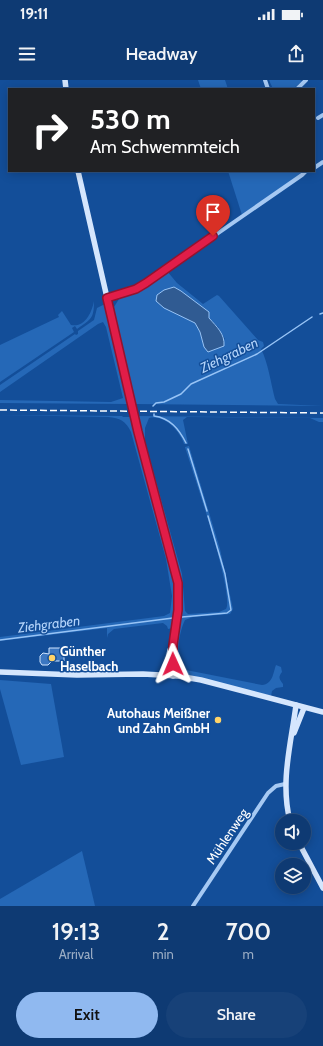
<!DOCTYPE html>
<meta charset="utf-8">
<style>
:root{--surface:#0e3a73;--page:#174178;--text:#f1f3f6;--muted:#9badc4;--line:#2e5485;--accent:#90b9f0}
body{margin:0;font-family:Cabin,sans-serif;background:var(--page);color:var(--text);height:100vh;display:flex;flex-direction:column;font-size:15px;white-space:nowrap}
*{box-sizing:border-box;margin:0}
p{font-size:13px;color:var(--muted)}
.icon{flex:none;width:22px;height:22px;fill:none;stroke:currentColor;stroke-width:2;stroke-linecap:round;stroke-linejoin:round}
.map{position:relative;height:826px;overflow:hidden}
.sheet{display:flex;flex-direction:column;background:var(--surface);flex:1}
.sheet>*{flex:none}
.top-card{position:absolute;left:8px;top:8px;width:307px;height:84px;border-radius:0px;box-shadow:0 2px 10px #0003,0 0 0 1px var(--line);background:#202124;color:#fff;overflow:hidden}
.tools{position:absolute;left:275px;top:734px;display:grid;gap:8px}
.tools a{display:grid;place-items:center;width:36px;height:36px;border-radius:50%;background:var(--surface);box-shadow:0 2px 10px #0003,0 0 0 1px var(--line);font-size:20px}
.pin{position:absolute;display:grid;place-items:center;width:34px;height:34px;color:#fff;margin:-41px -17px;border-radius:50% 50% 50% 0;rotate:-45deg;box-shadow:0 0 4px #0007}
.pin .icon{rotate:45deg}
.me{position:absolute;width:44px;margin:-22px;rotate:359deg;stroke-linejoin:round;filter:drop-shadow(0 0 3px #0008)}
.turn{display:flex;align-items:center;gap:14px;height:84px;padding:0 16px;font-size:18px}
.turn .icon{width:52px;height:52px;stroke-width:2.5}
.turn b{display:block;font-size:28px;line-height:34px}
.eta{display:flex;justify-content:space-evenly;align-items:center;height:68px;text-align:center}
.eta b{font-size:24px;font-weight:600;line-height:28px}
.button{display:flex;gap:8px;margin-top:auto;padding:8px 16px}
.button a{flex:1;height:46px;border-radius:24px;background:var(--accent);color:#111;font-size:16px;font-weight:600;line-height:46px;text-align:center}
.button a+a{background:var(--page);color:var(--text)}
.status{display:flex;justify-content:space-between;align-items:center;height:28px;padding:0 20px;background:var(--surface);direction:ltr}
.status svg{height:11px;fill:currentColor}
header{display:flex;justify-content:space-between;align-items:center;height:52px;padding:0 16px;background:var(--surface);font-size:18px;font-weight:600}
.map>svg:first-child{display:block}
.green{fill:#2568b7;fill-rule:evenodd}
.water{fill:#305b92;stroke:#98c4f6}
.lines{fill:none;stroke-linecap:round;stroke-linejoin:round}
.stream{stroke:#98c4f6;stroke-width:1.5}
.building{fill:#3c77c1;stroke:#cee3fd}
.street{stroke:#a6c9f3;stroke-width:4}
.secondary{stroke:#d5e6fd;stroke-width:5.5}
.rail{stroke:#fff;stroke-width:1.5;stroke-dasharray:7 3;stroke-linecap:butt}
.route-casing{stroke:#92132f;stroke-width:10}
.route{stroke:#e11d48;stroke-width:7}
.poi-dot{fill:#ffd368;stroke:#134e99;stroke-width:1.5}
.labels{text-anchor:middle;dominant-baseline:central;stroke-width:3;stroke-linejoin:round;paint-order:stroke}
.poi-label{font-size:13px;font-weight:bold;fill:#fff;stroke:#134e99;text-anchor:start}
.street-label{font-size:13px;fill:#fff;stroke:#134e99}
.water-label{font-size:14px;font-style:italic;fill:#b2d3fa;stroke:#134e99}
</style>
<div class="status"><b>19:11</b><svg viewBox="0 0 49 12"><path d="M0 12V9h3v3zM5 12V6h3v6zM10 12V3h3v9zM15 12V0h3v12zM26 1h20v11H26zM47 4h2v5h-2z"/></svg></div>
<header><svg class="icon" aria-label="menu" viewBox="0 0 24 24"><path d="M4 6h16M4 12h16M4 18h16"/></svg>Headway<svg class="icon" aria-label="share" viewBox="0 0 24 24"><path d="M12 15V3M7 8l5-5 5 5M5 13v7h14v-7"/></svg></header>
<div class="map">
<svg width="323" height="826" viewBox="0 0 323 826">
<rect width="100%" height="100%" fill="#134e99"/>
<!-- green -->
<g class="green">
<polygon points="198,0 225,0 228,9 201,9"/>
<polygon points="269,0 300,0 302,1 293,9 273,9"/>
<polygon points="228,91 300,91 301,94 242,135"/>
<path d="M167 191 177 203 203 224 217 215 219 216 258 260 263 262 264 266 261 269C268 282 271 304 275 319L278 324 323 326 134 324 118 253 114 227 119 219 148 205ZM209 238 218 247 225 259 204 267 200 252 195 243Z"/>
<path d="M94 221C94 239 91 239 77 249L75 246 72 248 74 252 0 302V265L59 237 58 235 62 231 71 245C85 248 92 232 94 221Z"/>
<polygon points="105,224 129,324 0,323 0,320 111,322 123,318 106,247 103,242 98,244 0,312 0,305 75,254 76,255 78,254 78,251 94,240 97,228"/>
<path d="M0 335 122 336 123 337H132L176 507V526L172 548 168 549 167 546 163 543 114 549 108 554 107 558V548L0 561V557L164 536 170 533 172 516 166 479 131 352C126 341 120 338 108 337Z"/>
<path d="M137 336 323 338V342H319L310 338 187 337 183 340 188 364H184C179 350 165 335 149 338L145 348V362L182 494 185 531 188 534 219 532 226 529C235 514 192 390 185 367L189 366 220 469 233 529 230 534 193 537 185 540C179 552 173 583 186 590L262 605C273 604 273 593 276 585L281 587 282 592C278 597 279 599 283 604V607L276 608 272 611 271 616 184 594 178 590 175 580 180 534 179 498Z"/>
<polygon points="0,600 51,604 64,677 21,685 0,609"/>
<polygon points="82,771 95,826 0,826 0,819"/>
</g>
<!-- water -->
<path class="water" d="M174 207 181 211 209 232V238C217 247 225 254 224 266L208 272 204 267 200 252 195 243 164 228 156 221 157 215 164 210Z"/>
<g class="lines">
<!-- stream -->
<g class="stream">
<polyline points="320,234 323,233"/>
<polyline points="153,326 156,323 164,322 181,314 191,304 257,274 312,237"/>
<path d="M154 334V336C170 338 179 349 186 363"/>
<polyline points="188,369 207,431"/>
<polyline points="182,537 227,533 231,530 225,494 208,436"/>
<polyline points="0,560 173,538"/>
</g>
</g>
<!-- building -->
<polygon class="building" points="49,568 64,568 64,581 52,581 48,585 42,585 40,582 40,576 43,573 49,574"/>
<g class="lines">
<!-- street -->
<g class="street">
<polyline points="265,0 268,9"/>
<polyline points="297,9 306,0"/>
<polyline points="318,38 323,35"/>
<polyline points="314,88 323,82"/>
<polyline points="107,219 136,209 146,203 302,95 306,91"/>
<polyline points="193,826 268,713 276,706 285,704"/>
</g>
<!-- secondary -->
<g class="secondary">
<polyline points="65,0 66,9"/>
<polyline points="78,91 138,353 175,491 179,512 179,530 173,565 173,596"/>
<polyline points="0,592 77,595 143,594 178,596 201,600 323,632"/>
<polyline points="165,595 170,570 173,565"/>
<polyline points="294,653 304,628"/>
<path d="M290 741C280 702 291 664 296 625"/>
<polyline points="299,763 323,808"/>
</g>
<!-- rail -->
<polyline class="rail" points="0,330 323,333"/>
</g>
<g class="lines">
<defs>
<polyline id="route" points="173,584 173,565 178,530 178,503 138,352 107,218 136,209 146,203 213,156"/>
</defs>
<!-- route casing -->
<use href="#route" class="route-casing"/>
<!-- route -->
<use href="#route" class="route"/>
</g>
<!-- markers -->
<g class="poi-dot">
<circle cx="52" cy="578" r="4"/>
<circle cx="218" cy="640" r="4"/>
</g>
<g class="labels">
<!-- poi labels -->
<g class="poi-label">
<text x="60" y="571">Günther<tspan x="60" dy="15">Haselbach</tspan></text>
<text x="210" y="633" text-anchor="end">Autohaus Meißner<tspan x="210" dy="15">und Zahn GmbH</tspan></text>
</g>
<!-- street labels -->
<g class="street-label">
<text transform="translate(227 756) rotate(-56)">Mühlenweg</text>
</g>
<!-- water labels -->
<g class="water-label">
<text transform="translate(229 275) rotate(-26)">Ziehgraben</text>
<text transform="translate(49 544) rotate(-7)">Ziehgraben</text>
</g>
</g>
</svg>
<div class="tools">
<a><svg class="icon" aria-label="sound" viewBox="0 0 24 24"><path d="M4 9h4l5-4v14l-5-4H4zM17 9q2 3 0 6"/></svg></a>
<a><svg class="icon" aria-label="layers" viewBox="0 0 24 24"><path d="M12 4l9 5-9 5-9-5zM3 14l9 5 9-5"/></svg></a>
</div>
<div class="pin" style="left:213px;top:156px;background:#d93025"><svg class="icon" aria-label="arrive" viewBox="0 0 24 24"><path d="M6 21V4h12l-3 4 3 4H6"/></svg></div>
<svg class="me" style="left:173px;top:584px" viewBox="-20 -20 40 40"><path d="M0-17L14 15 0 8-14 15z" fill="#e11d48" stroke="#fff" stroke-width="4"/></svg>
<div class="top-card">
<div class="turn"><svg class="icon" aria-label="right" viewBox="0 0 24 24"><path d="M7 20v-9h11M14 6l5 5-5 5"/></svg><div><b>530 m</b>Am Schwemmteich</div></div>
</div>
</div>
<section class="sheet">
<div class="eta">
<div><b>19:13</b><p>Arrival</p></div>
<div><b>2</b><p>min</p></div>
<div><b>700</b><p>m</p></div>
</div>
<div class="button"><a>Exit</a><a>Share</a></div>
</section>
